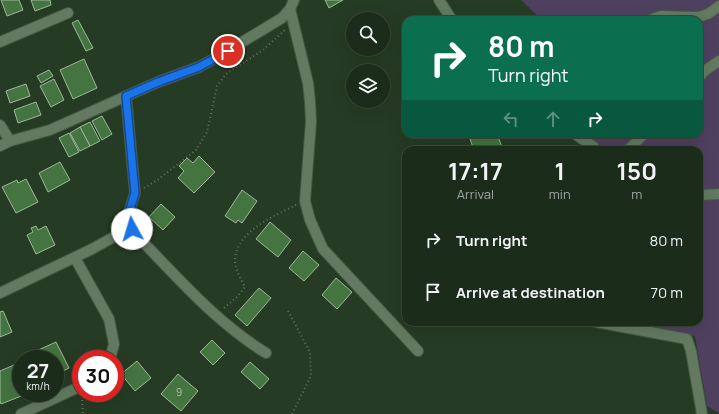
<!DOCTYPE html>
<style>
:root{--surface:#1c2c1b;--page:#293828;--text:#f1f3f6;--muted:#a0a7a3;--line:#3a483a}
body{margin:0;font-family:Manrope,sans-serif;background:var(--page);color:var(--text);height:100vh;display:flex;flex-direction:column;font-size:15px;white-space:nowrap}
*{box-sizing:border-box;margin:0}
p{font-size:13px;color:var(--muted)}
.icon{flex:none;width:22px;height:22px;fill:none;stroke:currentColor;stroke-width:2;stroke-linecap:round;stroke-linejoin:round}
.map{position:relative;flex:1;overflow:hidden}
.details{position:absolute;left:402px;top:146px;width:301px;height:180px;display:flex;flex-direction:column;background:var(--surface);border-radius:12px;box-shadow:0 4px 16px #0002,0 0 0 1px var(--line)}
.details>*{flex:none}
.hud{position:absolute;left:402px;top:16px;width:301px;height:122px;border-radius:12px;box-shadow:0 4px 16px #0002,0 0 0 1px var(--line);background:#0b6e4f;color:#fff;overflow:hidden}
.buttons{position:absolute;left:346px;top:12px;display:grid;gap:8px}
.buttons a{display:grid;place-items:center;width:44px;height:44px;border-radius:50%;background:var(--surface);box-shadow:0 4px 16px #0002,0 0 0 1px var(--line);font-size:20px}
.speed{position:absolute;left:12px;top:350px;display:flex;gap:8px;font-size:20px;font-weight:700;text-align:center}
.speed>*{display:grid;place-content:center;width:52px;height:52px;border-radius:50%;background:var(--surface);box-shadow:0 4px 16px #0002,0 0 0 1px var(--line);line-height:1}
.speed small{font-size:10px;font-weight:400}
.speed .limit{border:6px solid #d22;background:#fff;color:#111}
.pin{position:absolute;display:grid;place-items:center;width:34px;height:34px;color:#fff;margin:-17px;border:2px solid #fff;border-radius:50%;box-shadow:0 1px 4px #0007}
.me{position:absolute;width:44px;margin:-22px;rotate:354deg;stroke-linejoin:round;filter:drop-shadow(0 0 3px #0008)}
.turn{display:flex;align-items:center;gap:14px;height:84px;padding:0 20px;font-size:18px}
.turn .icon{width:52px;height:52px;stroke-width:2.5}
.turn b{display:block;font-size:28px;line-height:34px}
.lanes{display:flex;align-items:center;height:38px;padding:0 20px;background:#0003;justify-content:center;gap:20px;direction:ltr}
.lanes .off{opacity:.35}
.eta{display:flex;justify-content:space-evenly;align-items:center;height:68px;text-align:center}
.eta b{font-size:24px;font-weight:700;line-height:28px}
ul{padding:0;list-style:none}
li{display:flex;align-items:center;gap:12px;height:52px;padding:0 20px}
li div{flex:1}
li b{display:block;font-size:15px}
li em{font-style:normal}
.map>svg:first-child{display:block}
.green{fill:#504060}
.building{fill:#447440;stroke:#9fb89c}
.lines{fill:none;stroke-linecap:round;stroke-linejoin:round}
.minor-casing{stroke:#465845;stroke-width:12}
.path{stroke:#637561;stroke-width:2;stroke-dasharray:1 3;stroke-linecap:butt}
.minor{stroke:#637a61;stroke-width:10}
.route-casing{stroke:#114b97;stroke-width:10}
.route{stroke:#1a73e8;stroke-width:7}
.labels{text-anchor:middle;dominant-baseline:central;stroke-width:4;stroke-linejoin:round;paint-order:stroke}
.number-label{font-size:10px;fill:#b2c7b0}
</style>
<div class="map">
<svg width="719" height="414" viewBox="0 0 719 414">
<rect width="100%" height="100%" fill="#263b24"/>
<!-- green -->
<polygon class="green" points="521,0 719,0 719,413 707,406 695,336 618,322 699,322 699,150 580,150 580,134 699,134 699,20 542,20"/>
<!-- building -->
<g class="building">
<polygon points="1,0 19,0 23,10 7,16"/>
<polygon points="31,0 50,0 51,5 35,11"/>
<polygon points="325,0 343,0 329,8"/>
<polygon points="78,20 93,48 86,51 72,23"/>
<polygon points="84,59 97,88 73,99 60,70"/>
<polygon points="49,70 53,76 41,83 37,76"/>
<polygon points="54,79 64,100 51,107 40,86"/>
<polygon points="26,84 30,96 10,103 6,91"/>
<polygon points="36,102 41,115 18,123 14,110"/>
<polygon points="102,116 112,134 102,140 92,121"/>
<polygon points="90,122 100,141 90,146 80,127"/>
<polygon points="80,127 90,146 80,151 70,133"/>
<polygon points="69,133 79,152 69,157 59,138"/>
<polygon points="482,134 497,134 502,147 495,150 474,150 470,139"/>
<polygon points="199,156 215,172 194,193 178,178 184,171 179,166 187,158 193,163"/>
<polygon points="60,162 70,180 48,192 39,173"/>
<polygon points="26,179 38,202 16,213 2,187 17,180 18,183"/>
<polygon points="242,190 257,201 242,223 238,220 236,223 225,216"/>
<polygon points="161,204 175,217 163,230 149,217"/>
<polygon points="270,222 291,240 278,257 256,239"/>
<polygon points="36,226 38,230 46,226 55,245 36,254 27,235 33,232 31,228"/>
<polygon points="303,251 319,265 304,281 289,268"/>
<polygon points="336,278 352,292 337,309 322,295"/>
<polygon points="259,288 271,298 247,326 235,315"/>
<polygon points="3,311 12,332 0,337 0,312"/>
<polygon points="212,340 225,353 213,365 200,352"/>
<polygon points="56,342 69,368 55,375 55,359 38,359 34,352"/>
<polygon points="137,361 151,378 135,391 121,374"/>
<polygon points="21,362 21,393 29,393 1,404 0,401 0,371"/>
<polygon points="250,362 269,379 260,389 241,372"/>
<polygon points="178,374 198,391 181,411 161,394"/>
</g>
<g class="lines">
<defs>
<g id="minor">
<polyline points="439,0 452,20"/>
<polyline points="290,9 308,83 310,101 311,122 305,201 310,220 323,249 418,351"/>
<polyline points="650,20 661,16 698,17 708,14 719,6"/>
<polyline points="0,42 68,13"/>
<polyline points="699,77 707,69 719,61"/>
<polyline points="126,96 135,193 128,216"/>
<polyline points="0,125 10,141"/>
<polyline points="575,134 594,147"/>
<polyline points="0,146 10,141 50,130 158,82 199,67 219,56 282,18 290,9 294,0"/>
<polyline points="628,150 644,134"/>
<polyline points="699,195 719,194"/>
<polyline points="75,258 109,319 114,344 110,359"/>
<path d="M0 293 92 249 119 234 128 216 132 229 140 239C179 279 217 323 266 353"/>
<polyline points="596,322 687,339 691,351 702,414"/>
<polyline points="21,414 81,386"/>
</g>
</defs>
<!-- minor casing -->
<use href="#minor" class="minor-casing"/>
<!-- path -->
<g class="path">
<polyline points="144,188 156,181 196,150 207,132 217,86 226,74 263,50 285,30"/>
<path d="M224 308 237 297 245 287C241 279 234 268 235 258 238 231 274 216 296 205"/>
<polyline points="288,311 310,352 311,376 292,414"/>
<polyline points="82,396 83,414"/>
</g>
<!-- minor -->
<use href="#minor" class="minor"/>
</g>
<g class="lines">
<defs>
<polyline id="route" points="132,229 128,216 135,193 126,96 158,82 199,67 228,51"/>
</defs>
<!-- route casing -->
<use href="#route" class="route-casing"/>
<!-- route -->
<use href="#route" class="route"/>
</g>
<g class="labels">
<!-- number labels -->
<g class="number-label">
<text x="179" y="392">9</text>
</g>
</g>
</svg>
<div class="buttons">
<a><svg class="icon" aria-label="search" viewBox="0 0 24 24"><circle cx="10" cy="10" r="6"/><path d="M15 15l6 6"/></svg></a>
<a><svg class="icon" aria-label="layers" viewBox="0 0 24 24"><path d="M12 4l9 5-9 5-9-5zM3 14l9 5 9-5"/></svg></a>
</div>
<div class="speed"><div>27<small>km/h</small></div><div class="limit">30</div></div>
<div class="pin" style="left:228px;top:51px;background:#d93025"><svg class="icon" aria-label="arrive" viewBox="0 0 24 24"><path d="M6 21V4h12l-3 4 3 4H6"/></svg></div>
<svg class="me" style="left:132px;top:229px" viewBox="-20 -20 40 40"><circle r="19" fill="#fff"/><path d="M0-13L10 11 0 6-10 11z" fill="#1a73e8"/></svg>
<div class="hud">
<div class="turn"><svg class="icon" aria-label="right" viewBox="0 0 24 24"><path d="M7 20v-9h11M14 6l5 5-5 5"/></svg><div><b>80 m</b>Turn right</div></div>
<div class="lanes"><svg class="icon off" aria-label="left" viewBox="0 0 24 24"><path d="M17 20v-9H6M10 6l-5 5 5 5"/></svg><svg class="icon off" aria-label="ahead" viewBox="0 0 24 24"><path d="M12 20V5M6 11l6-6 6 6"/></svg><svg class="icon" aria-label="right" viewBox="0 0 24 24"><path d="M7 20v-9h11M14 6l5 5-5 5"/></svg></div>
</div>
<section class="details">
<div class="eta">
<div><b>17:17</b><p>Arrival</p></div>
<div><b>1</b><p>min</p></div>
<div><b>150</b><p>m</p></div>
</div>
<ul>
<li><svg class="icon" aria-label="right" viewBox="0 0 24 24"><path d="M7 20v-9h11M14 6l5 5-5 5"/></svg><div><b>Turn right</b></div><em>80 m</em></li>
<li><svg class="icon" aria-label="arrive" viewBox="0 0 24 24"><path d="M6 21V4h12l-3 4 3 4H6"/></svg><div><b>Arrive at destination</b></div><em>70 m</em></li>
</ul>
</section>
</div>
